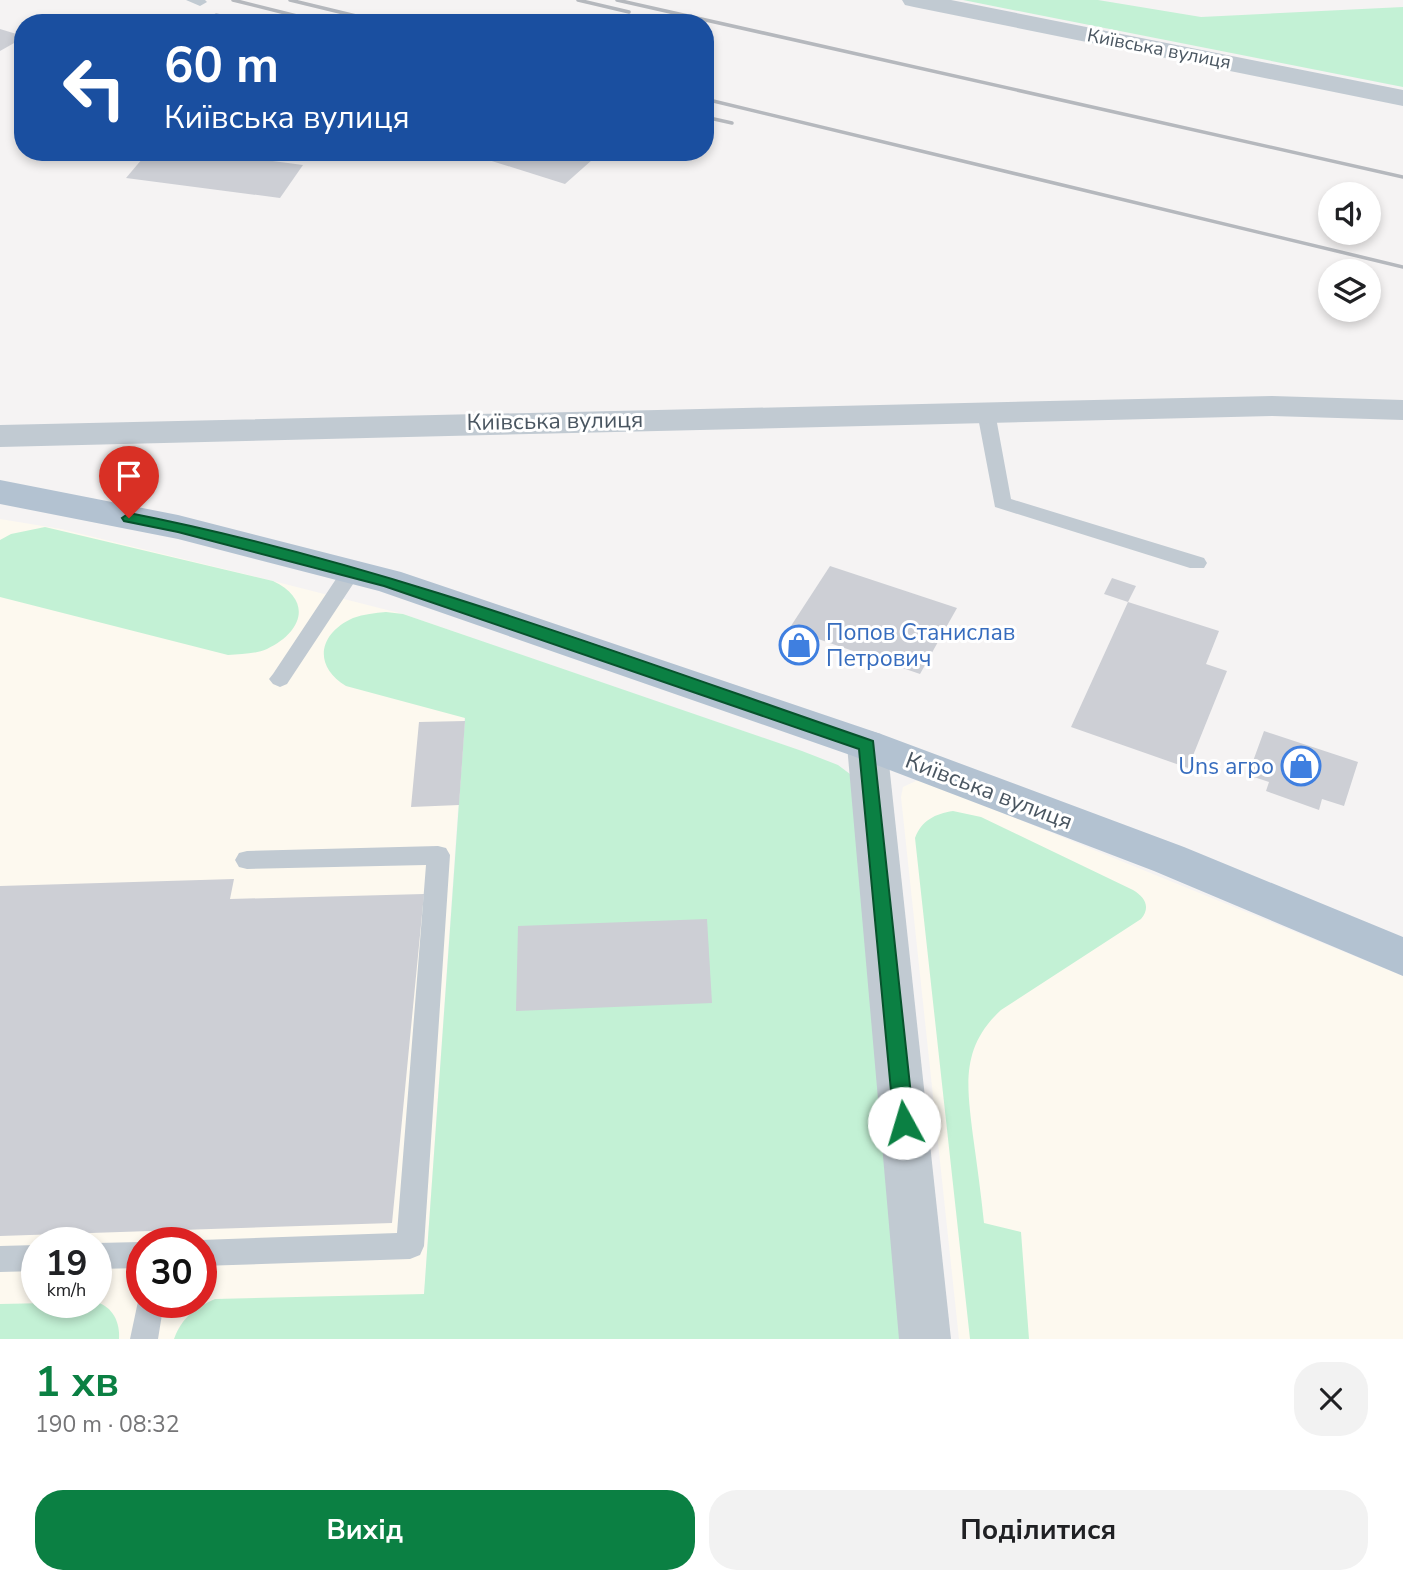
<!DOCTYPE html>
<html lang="uk">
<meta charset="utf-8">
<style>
:root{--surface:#fff;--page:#f2f2f2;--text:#202124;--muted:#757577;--accent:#0b8043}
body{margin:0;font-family:"Nunito Sans",sans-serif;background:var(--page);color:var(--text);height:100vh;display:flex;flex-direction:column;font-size:26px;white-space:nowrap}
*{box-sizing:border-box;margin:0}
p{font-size:23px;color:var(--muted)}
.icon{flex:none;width:38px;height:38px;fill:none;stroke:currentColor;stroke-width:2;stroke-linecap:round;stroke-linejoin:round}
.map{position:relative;height:1339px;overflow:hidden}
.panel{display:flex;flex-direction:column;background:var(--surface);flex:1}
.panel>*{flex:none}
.hud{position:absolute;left:14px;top:14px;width:700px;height:147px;border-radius:28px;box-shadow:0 4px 10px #0003;background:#1a4fa0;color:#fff;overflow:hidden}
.fabs{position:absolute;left:1318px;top:182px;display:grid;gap:14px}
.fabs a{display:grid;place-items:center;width:63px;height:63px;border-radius:50%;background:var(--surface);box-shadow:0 4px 10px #0003;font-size:35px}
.speed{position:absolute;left:21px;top:1227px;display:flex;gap:14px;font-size:35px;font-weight:700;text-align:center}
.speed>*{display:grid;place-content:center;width:91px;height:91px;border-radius:50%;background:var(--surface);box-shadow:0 4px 10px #0003;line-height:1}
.speed small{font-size:18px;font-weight:400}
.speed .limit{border:10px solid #d22;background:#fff;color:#111}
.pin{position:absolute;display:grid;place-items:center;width:60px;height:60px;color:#fff;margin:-72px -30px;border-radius:50% 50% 50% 0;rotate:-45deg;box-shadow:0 0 7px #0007}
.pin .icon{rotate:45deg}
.me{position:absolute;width:77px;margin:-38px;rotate:354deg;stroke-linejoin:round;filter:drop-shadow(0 0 5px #0008)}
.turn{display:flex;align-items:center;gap:24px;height:147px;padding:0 35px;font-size:32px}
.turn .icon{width:91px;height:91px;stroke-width:2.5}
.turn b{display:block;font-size:49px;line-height:60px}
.round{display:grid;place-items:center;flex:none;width:74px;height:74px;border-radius:28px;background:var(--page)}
.summary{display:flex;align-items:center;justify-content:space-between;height:119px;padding:0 35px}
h1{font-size:42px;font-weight:700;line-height:52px;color:var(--accent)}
.cta{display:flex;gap:14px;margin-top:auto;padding:14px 35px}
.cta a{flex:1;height:80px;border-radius:28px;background:var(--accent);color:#fff;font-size:28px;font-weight:700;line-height:80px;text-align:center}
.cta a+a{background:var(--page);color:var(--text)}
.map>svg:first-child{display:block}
.commercial{fill:#fdf9ef;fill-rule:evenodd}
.green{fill:#c3f1d5}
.building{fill:#cdcfd5}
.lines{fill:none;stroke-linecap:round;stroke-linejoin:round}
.lane{fill:#c1cad2;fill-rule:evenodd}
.street{fill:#c1cad2;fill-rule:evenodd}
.primary{fill:#b3c2d1;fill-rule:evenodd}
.rail{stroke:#b5b8bd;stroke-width:3.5}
.route{fill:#0b8043;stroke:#07532c;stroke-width:2}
.labels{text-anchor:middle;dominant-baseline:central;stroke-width:6;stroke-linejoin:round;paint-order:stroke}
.far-street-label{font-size:19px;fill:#4a5661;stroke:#fff}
.street-label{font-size:23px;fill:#4a5661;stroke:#fff}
.shop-label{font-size:23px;fill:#366cbe;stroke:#fff;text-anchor:start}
</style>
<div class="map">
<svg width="1403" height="1339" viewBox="0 0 1403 1339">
<rect width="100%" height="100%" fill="#f5f3f3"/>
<!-- commercial -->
<g class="commercial">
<path d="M0 519 61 529 273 581 403 614 470 637 421 1339H0ZM37 1242H96V1302H37ZM142 1242H201V1302H142Z"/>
<polygon points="918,780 932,784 1403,976 1403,1339 959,1339 901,797 903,787"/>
</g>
<!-- green -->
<g class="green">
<polygon points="963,0 1098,0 1201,17 1403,7 1403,87"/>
<path d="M45 527 273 581C313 600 303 632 267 649 255 654 241 654 228 655L0 597V540L11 534Z"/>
<path d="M386 612 403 614 802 751 838 765 850 774 912 1339H174C182 1318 194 1308 215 1299L424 1294 465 718 346 686C313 666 318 634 353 618 364 614 375 613 386 612Z"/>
<path d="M953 811 981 817 1133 890C1145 897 1151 907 1141 919L1001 1010C960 1048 967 1086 973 1136 977 1165 981 1194 984 1223L1021 1232 1029 1339H970L915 838C922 820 935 814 953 811Z"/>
<path d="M96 1302C113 1307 120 1322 119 1339H0V1304Z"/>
</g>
<!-- building -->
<g class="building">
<polygon points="216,13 249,22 249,23 202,23"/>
<polygon points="0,29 23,36 23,38 0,51"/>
<polygon points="148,152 204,152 303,165 280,198 126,178"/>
<polygon points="463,152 601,152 565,184"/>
<polygon points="830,566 957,608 920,674 789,629"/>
<polygon points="1112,578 1136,586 1128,602 1104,594"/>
<polygon points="1128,602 1219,631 1206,664 1227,671 1188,768 1071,727"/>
<polygon points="465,721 459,805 411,807 419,722"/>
<polygon points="1264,731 1358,762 1344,806 1322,799 1319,810 1266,791 1269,782 1248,775"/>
<polygon points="234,879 230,899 424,894 392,1223 0,1236 0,886"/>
<polygon points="707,919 712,1003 516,1011 518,926"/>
</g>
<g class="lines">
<!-- lane -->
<g class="lane">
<polygon points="186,0 205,0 207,2 200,6"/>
<polygon points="986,406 995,412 1011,499 1204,558 1207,563 1204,568 1190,568 995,507 977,412"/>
<polygon points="351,565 358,567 361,572 287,684 280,687 273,684 269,679 273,674 344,567"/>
<polygon points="438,846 446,848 450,855 424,1246 420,1255 410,1259 201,1266 201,1242 194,1242 201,1240 397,1233 426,865 247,869 239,867 235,860 239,853 247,851"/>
<polygon points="142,1242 142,1268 96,1269 96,1243"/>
<polygon points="37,1245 37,1271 0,1272 0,1246"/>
<polygon points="140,1292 142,1302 164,1302 158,1339 130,1339"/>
</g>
<!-- street -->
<g class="street">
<polygon points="902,0 951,0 1403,90 1403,106 914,7 905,5"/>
<polygon points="1272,396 1403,400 1403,420 1272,416 0,447 0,425"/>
<polygon points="867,730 881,734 887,745 951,1339 899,1339 847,745 853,734"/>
</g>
<!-- primary -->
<polygon class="primary" points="0,480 178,515 401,572 881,734 1184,847 1403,937 1403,976 1154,871 853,756 379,591 178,539 0,504"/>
<!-- rail -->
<g class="rail">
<polyline points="233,0 325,23"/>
<polyline points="290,0 385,23"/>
<polyline points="578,0 629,12"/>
<polyline points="617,0 1403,177"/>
<polyline points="705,99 1403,267"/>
<polyline points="705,117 732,123"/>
</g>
</g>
<!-- route -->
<path class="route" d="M129 513C384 563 628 657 873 741L914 1123 911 1130 904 1132 897 1130 894 1123 859 749 384 586 178 532 124 521 122 518Z"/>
<!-- icons -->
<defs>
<symbol id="shop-ring" viewBox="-11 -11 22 22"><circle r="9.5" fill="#fff" stroke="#3f7fe0" stroke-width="1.5"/><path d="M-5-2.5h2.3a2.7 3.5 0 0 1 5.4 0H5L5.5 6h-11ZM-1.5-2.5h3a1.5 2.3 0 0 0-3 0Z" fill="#3f7fe0"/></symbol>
</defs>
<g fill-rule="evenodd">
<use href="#shop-ring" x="777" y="623" width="44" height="44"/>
<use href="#shop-ring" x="1279" y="744" width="44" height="44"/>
</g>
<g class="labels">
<!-- far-street labels -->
<g class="far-street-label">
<text transform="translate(1159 49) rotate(11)">Київська вулиця</text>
</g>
<!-- street labels -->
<g class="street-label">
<text transform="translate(555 421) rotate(-1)">Київська вулиця</text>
<text transform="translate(989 791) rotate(21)">Київська вулиця</text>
</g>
<!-- shop labels -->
<g class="shop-label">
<text x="826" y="632">Попов Станислав<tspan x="826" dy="26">Петрович</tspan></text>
<text x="1274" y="766" text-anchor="end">Uns агро</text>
</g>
</g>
</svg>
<div class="fabs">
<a><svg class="icon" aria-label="sound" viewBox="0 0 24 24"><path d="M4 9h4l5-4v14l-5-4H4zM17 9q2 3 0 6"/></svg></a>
<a><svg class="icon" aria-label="layers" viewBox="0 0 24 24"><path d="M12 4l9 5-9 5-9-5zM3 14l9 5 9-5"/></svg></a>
</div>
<div class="speed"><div>19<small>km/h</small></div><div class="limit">30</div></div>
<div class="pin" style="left:129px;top:518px;background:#d93025"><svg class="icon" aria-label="arrive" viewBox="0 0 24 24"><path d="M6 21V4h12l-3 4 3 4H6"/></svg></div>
<svg class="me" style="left:904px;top:1123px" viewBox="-20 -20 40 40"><circle r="19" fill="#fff"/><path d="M0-13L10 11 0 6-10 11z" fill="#0b8043"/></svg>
<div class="hud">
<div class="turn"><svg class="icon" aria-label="left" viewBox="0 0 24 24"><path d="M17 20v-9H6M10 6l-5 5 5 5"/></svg><div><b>60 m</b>Київська вулиця</div></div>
</div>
</div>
<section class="panel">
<div class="summary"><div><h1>1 хв</h1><p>190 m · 08:32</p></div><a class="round"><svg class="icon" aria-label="close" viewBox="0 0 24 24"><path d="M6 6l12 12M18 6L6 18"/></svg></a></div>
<div class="cta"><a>Вихід</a><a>Поділитися</a></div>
</section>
